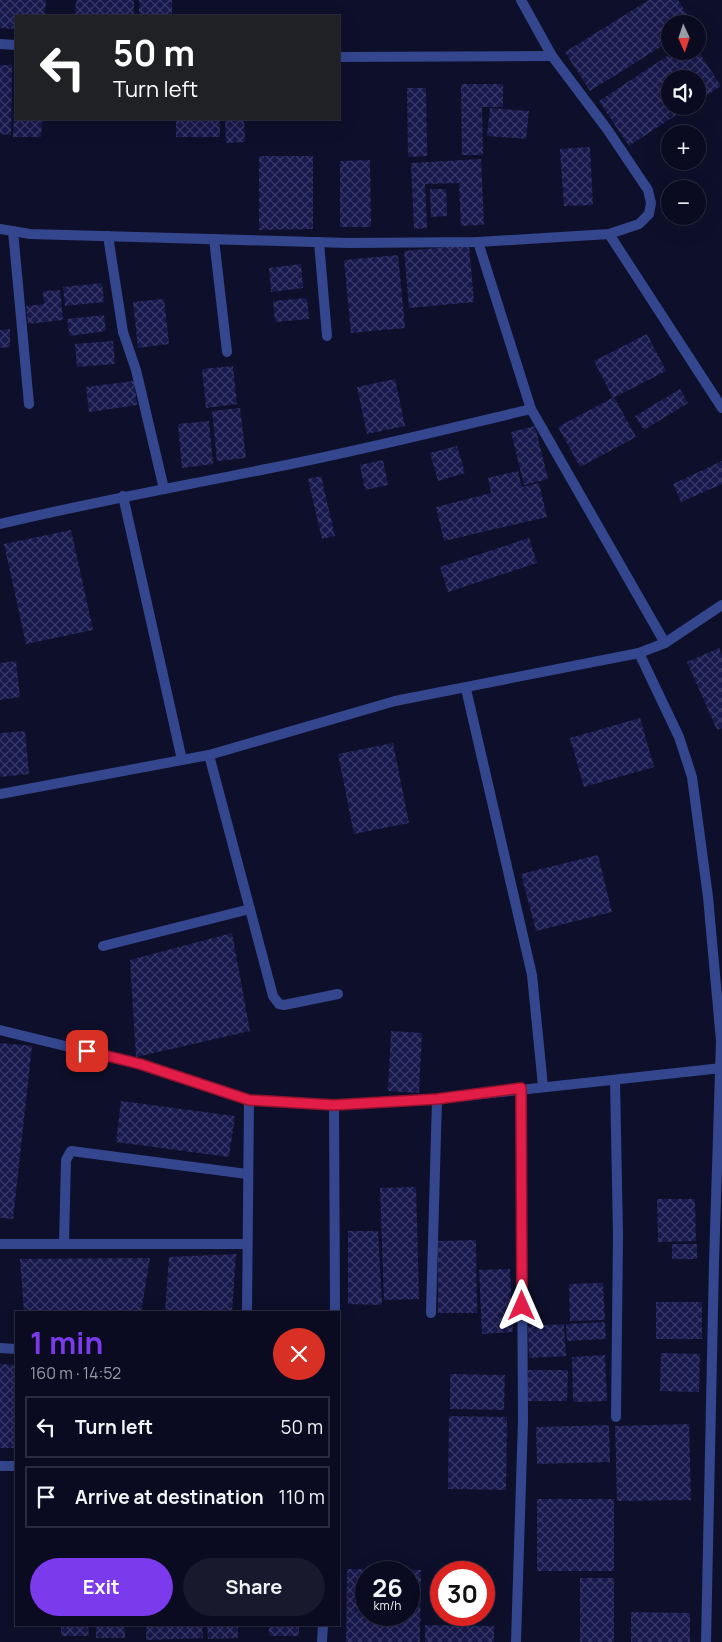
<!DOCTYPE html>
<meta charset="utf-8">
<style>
:root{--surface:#0a0b20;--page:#18192d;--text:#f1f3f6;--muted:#999ba5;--line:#2a2b3e;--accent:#7c3aed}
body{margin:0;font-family:Manrope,sans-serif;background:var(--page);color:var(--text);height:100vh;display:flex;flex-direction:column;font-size:19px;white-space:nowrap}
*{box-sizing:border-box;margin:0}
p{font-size:16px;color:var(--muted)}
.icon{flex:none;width:28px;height:28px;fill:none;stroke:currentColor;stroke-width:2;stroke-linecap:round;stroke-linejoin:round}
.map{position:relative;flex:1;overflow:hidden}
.drawer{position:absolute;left:15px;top:1311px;width:325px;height:315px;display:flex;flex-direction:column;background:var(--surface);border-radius:0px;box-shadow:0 5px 20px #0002,0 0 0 1px var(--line)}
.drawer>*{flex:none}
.hud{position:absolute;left:15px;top:15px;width:325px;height:105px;border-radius:0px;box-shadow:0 5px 20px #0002,0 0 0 1px var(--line);background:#202124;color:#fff;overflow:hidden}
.needle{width:32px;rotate:177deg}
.fabs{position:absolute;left:661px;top:15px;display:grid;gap:10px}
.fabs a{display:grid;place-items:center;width:45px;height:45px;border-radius:50%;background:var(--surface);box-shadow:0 5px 20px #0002,0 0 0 1px var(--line);font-size:25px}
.speed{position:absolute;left:355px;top:1561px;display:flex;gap:10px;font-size:25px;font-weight:700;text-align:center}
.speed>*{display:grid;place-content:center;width:65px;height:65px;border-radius:50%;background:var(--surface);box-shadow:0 5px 20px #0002,0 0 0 1px var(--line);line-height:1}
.speed small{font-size:12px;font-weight:400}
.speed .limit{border:8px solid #d22;background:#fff;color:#111}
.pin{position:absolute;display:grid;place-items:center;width:42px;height:42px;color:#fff;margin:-21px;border-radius:10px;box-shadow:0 2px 8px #0006}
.me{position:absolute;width:55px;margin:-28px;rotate:0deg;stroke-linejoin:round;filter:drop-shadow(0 0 4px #0008)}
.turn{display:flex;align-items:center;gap:18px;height:105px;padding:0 15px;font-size:22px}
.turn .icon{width:65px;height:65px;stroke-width:2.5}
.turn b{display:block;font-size:35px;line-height:42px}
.round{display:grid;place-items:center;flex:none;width:52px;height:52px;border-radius:26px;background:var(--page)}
.headline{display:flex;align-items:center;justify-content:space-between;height:85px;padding:0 15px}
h1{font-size:30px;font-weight:700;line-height:38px;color:var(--accent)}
.cta{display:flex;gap:10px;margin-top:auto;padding:10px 15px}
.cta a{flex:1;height:58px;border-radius:30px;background:var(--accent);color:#fff;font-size:20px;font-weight:700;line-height:58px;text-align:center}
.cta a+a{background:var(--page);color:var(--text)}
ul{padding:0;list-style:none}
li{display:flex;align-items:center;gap:15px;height:62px;margin:0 10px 8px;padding:0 5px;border:2px solid var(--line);border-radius:0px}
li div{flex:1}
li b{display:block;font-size:19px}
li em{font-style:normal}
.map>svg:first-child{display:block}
.building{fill:url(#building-cross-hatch);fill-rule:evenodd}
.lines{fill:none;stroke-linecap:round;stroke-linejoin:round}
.street{stroke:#34468d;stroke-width:10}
.route-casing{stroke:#92132f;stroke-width:12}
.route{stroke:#e11d48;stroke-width:9}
</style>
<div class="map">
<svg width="722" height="1642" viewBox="0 0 722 1642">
<defs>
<pattern id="building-cross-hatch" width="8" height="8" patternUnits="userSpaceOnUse" patternTransform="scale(1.25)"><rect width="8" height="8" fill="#18194d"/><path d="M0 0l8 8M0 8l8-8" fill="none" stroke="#393a68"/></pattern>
</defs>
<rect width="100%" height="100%" fill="#0e0f2a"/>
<!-- building -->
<g class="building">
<polygon points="0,0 46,0 45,16 16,16 16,29 0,28"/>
<polygon points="76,0 134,0 134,16 75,16"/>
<rect x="139" y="0" width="33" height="16"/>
<polygon points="649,0 678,0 693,24 670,24 670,41 590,91 565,52"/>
<polygon points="675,51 698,51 721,86 698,101 698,79 670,79 670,106 690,106 629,146 599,101"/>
<polygon points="0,65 12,65 11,135 0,134"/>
<polygon points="15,83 16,119 42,119 41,137 13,137"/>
<polygon points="461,84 503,84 503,107 482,107 483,155 462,155"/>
<polygon points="407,88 426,88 427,156 408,157"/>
<polygon points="490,108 529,111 526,139 487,136"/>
<rect x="176" y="119" width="44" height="18"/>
<polygon points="225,119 244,119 245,142 226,143"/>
<polygon points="590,147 593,205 564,206 560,149"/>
<polygon points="259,156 313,156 313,229 259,230"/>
<polygon points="481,159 484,225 461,226 459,183 425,184 427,228 414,229 411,163"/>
<polygon points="370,160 371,227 340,227 340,161"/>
<polygon points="430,189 446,189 447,216 431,217"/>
<polygon points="469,245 474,302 409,308 404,251"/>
<polygon points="398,255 405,328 351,333 344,260"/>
<polygon points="301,264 303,288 271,292 269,268"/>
<polygon points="102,283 104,302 65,306 63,287"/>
<polygon points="60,290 63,320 28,324 26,306 44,304 43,291"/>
<polygon points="307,298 309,319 275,322 273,301"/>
<polygon points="164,299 169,344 138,348 133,302"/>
<polygon points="104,315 106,331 70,336 67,319"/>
<polygon points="10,329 10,347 0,348 0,330"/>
<polygon points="647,334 666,371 613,398 594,361"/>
<polygon points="113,341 115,364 77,367 75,344"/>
<polygon points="233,366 237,404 206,408 202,369"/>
<polygon points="395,379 405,426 367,434 357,387"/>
<polygon points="134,381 137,405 89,412 86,387"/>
<polygon points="680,389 688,403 644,430 635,416"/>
<polygon points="614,397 636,437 580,467 558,427"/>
<polygon points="240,408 246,458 217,461 212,411"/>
<polygon points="209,421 213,464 182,468 178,424"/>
<polygon points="535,426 548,479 524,485 511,432"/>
<polygon points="457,446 465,473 438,481 430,453"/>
<polygon points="383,460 388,485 365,490 360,465"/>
<polygon points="722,461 722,484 681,502 673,484"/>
<polygon points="518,471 522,487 539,483 547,517 444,541 436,507 491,493 488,478"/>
<polygon points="321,476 335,536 322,539 308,479"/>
<polygon points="71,530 93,630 26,644 4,544"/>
<polygon points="529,538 537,563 448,592 440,567"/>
<polygon points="719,648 722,655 722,728 717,730 687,662"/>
<polygon points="16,661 20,697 0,700 0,663"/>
<polygon points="640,718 654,767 584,787 570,738"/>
<polygon points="25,731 29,774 0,777 0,733"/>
<polygon points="393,743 409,823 354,834 338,754"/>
<polygon points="598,855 612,912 536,931 521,874"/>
<polygon points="232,933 250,1031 136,1057 130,960"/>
<polygon points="391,1031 422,1033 419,1093 388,1091"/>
<polygon points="0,1043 32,1046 13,1219 0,1218"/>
<polygon points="121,1101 235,1116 229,1157 116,1142"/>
<polygon points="416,1187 419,1299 384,1300 380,1188"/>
<polygon points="657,1199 695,1199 696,1241 658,1242"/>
<polygon points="348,1231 378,1231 382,1305 348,1304"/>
<polygon points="476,1240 477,1313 438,1313 438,1241"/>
<rect x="672" y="1244" width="25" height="15"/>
<polygon points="236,1254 232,1312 165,1312 169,1257"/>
<polygon points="150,1258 141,1312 24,1312 20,1259"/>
<polygon points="510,1269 513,1332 482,1334 479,1270"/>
<polygon points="603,1283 605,1320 570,1321 569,1284"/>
<rect x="656" y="1302" width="46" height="37"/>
<polygon points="605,1322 606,1339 567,1341 566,1324"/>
<polygon points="564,1324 566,1356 529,1358 528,1326"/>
<polygon points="661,1353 700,1354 699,1392 660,1391"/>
<polygon points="605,1355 607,1401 573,1402 572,1357"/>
<polygon points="0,1364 16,1365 16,1448 0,1448"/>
<polygon points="528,1370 568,1370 567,1401 527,1401"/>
<polygon points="450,1374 505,1375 504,1410 450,1409"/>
<polygon points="449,1416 507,1417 506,1490 448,1489"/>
<polygon points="689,1424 691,1500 617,1501 615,1426"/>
<polygon points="609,1425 610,1462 537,1464 536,1427"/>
<rect x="537" y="1499" width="77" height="72"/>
<path d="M347 1569 421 1570 420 1642H346ZM366 1572H409V1615H366Z"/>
<rect x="580" y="1578" width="34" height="64"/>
<polygon points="631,1612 690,1613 690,1642 631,1642"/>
<polygon points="61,1625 88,1625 89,1636 61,1636"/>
<rect x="96" y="1625" width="29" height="13"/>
<polygon points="146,1625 202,1625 203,1638 146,1640"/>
<polygon points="207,1625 238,1625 238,1638 208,1639"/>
<rect x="269" y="1625" width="30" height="11"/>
<polygon points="425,1625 494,1626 494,1642 425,1642"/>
</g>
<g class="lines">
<!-- street -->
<g class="street">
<polyline points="0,44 16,45"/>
<polyline points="339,57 552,56"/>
<polyline points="0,229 30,234 349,243 478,242 609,234 639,224 649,214 651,203 648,190 607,129 552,56 521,0"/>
<polyline points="13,231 29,404"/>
<polyline points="609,234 722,408"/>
<polyline points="108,236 123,332 136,370 164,489"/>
<polyline points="214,239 227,352"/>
<polyline points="319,242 327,336"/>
<polyline points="478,242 531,409 665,643"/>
<polyline points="123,496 182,760"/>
<path d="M0 524C88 503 177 487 266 469 355 452 443 430 531 409"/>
<polyline points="639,653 679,737 692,777 708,897 721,1041 714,1262 706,1642"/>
<polyline points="466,689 532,975 543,1086"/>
<polyline points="209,755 273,996 279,1004 284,1005 338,994"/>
<polyline points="0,794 209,755 395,701 639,653 665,643 722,605"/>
<polyline points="103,946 250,909"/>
<polyline points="0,1030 139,1064 249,1100 334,1105 437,1099 722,1068"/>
<polyline points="615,1080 618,1235 616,1417"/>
<polyline points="334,1105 335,1312"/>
<polyline points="0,1244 247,1244"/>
<polyline points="64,1244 66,1160 71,1151 247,1174"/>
<polyline points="247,1312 249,1100"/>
<polyline points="431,1313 437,1099"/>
<polyline points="0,1348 16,1349"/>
<polyline points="0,1466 16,1466"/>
<polyline points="322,1642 323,1625"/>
<polyline points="516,1642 523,1420 521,1088"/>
</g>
</g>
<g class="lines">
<defs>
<polyline id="route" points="87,1051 140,1064 249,1100 334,1105 437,1099 521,1088 522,1306"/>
</defs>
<!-- route casing -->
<use href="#route" class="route-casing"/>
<!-- route -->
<use href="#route" class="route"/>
</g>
</svg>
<div class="fabs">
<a><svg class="needle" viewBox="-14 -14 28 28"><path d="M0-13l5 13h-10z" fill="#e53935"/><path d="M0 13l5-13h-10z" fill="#999ba5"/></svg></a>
<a><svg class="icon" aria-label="sound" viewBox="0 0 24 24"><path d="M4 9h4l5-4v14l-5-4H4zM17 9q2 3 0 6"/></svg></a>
<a>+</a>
<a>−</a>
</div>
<div class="speed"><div>26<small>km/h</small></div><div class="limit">30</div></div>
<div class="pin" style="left:87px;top:1051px;background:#d93025"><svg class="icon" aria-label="arrive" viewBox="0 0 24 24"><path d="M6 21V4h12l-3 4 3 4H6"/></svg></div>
<svg class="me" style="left:522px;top:1306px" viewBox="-20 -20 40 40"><path d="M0-17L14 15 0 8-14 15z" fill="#e11d48" stroke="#fff" stroke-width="4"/></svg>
<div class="hud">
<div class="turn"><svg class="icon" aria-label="left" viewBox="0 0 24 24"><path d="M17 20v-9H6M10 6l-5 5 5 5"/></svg><div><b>50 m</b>Turn left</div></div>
</div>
<section class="drawer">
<div class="headline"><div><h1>1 min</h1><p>160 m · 14:52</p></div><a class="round" style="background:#d93025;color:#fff"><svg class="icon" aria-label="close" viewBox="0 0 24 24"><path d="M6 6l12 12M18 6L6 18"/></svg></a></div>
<ul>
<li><svg class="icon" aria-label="left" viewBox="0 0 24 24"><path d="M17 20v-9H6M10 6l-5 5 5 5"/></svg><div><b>Turn left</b></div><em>50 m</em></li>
<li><svg class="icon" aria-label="arrive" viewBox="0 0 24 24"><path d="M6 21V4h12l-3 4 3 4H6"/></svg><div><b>Arrive at destination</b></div><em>110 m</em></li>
</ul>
<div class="cta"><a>Exit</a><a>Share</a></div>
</section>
</div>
